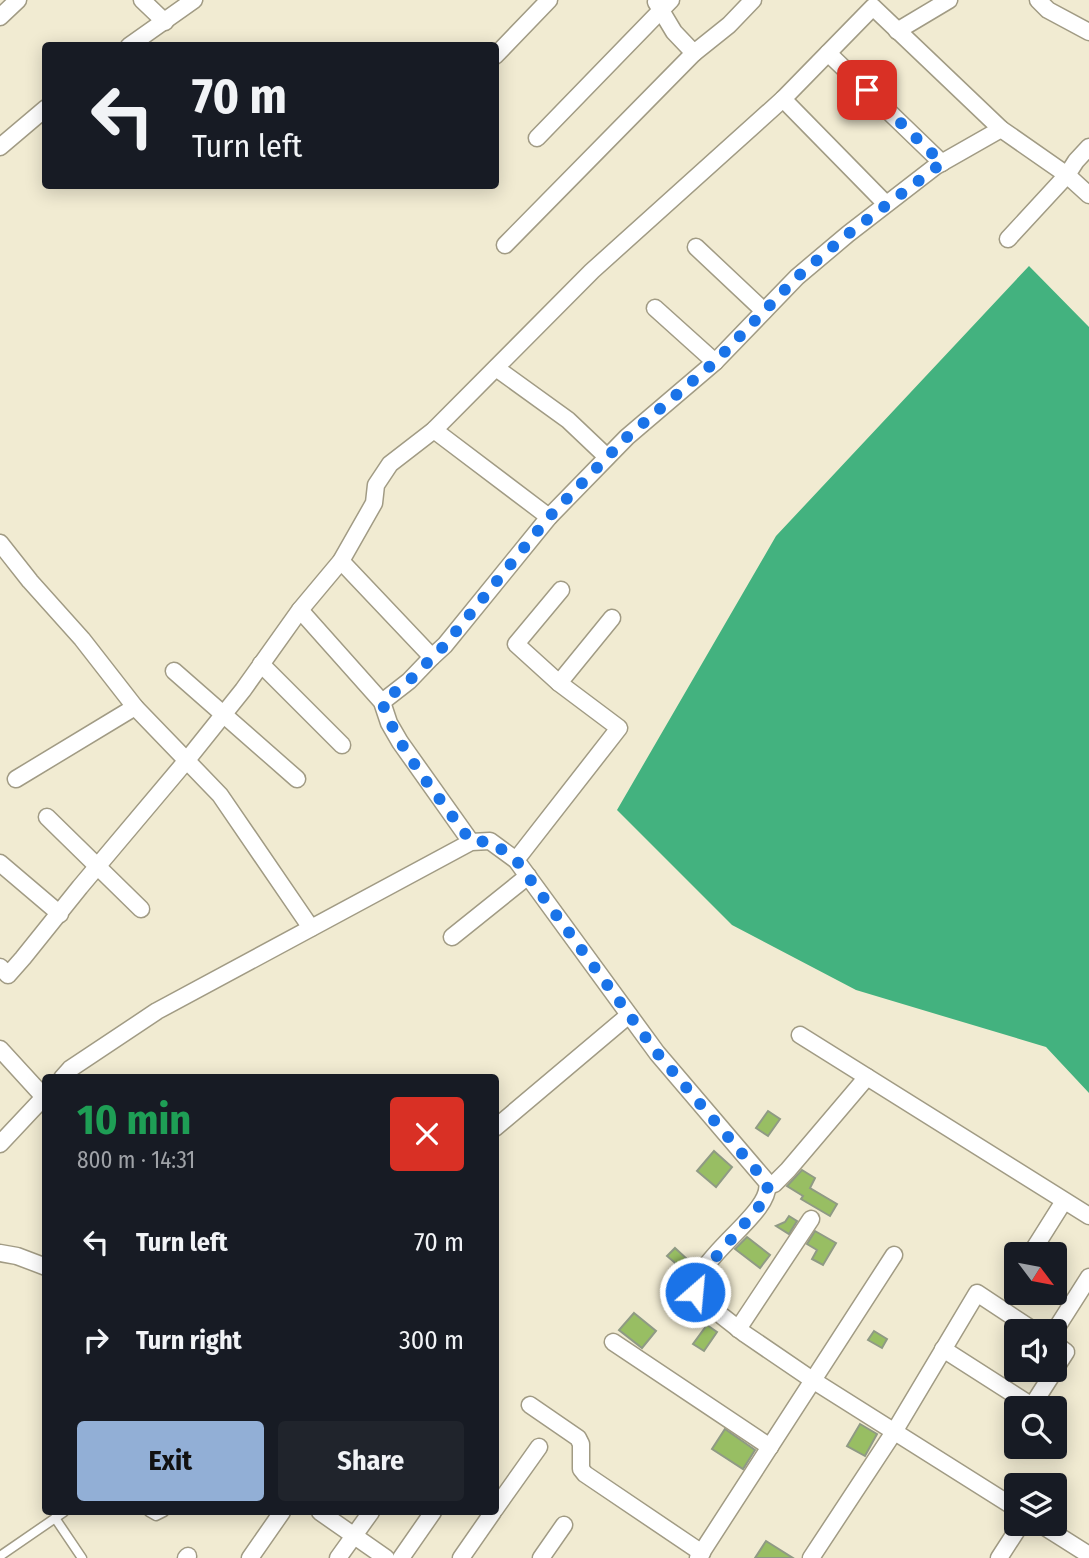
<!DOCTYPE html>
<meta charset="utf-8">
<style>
:root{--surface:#171b24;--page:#20242c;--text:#f1f3f6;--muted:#9ea1a6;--accent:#92afd6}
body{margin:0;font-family:"Fira Sans Condensed",sans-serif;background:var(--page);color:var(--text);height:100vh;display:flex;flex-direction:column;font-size:26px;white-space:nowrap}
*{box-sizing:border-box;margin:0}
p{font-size:23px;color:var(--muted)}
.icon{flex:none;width:38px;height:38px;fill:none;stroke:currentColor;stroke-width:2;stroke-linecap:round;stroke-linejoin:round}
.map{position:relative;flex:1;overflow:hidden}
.drawer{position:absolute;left:42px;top:1074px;width:457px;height:441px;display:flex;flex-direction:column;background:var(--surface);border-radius:7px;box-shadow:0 4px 18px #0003}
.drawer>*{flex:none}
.hud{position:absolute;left:42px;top:42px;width:457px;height:147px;border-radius:7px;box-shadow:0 4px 18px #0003;background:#171b24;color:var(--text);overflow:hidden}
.needle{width:46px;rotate:122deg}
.fabs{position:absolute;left:1004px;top:1242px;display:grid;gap:14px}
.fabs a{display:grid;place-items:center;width:63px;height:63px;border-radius:7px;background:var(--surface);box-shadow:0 4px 18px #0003;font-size:35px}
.pin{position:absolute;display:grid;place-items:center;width:60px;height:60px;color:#fff;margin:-30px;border-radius:14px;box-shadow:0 4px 10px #0006}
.me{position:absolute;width:77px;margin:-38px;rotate:27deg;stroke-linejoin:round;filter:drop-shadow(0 0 5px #0008)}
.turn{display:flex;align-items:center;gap:24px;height:147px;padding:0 35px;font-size:32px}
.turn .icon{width:91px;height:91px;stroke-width:2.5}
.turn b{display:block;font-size:49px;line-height:60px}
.round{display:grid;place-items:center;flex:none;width:74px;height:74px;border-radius:7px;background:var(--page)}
.headline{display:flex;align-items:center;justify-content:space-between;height:119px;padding:0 35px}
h1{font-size:42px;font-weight:700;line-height:52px;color:#1e9e55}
.cta{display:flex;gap:14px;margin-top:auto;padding:14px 35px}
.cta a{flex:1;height:80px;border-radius:7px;background:var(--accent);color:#111;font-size:28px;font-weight:700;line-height:80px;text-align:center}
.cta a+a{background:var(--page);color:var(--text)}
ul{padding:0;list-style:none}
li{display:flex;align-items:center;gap:21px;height:98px;padding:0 35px}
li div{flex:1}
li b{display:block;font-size:26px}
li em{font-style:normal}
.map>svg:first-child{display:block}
.water{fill:#43b27f}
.building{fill:#98be63;stroke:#8f9a84;stroke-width:2}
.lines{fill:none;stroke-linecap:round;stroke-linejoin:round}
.service-casing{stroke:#a19b84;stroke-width:11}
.minor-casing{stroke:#a19b84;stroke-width:19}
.service{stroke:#fff;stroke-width:8}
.minor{stroke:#fff;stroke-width:16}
.route{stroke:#1a73e8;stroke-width:12;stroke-dasharray:0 21.6}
</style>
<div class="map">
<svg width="1089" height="1558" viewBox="0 0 1089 1558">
<rect width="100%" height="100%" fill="#f1ebd2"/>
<!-- water -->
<polygon class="water" points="1029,266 1089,327 1089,1093 1046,1047 856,990 732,925 617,810 776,536"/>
<!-- building -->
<g class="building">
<polygon points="768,1111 780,1119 768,1136 756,1128"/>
<polygon points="714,1151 732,1167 716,1187 697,1171"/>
<polygon points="802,1170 815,1178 810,1188 837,1204 830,1216 801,1199 803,1196 787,1186"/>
<polygon points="789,1216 797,1221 789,1234 776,1226 785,1222"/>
<polygon points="815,1231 836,1243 823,1265 812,1259 817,1250 807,1244"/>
<polygon points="747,1237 770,1255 760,1268 735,1249"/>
<polygon points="675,1248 687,1259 680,1267 667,1256"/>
<polygon points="634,1313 656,1331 642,1348 619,1330"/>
<polygon points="707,1325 717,1332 704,1351 693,1344"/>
<polygon points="874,1331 887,1339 882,1348 868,1340"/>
<polygon points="860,1424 877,1434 865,1456 847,1446"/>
<polygon points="725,1429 755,1450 743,1469 712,1449"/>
<polygon points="766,1541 793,1558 755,1558"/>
</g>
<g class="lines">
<defs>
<g id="service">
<polyline points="149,1512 156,1516 164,1512"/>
<polyline points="55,1518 82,1558"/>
<polyline points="0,1556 64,1512"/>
</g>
<g id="minor">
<polyline points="142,0 165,22"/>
<polyline points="1038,0 1048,10 1089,32"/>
<polyline points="656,2 674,32 694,53 729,25 753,0"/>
<polyline points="0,17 18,0"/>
<polyline points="897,31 949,0"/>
<polyline points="129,46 194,0"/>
<polyline points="828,53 942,163"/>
<polyline points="495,56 549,0"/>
<polyline points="783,99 886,204"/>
<polyline points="537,138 671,0"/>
<polyline points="0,147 46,108"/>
<polyline points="1008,239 1067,175 1076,161 1089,147"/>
<polyline points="505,245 694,53"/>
<polyline points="696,247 764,311"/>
<polyline points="655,308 715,362"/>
<polyline points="496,368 568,420 607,457"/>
<polyline points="434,430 549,517"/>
<polyline points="0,543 30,581 82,639 135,707 220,795 311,928"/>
<polyline points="341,561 432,657 445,645 549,517 627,437 715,362 797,277 848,234 936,166 1001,129"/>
<polyline points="300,610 382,702 389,723 400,742 471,842"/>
<polyline points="261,664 342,745"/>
<polyline points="174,671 297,779"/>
<polyline points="559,683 612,618"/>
<polyline points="382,702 409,681 432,657"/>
<polyline points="16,779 135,707"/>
<polyline points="47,817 141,909"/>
<polyline points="516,860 619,728 559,683 516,644 561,590"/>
<polyline points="0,863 60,914"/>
<polyline points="452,937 528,876"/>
<polyline points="0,967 8,975 23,958 80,887 187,760 243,690 300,610 341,561 374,503 376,485 390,464 434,430 592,271 783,99 873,7 1001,129 1067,175 1089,195"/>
<polyline points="800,1035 1089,1216"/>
<polyline points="0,1049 44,1097"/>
<path d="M62 1078 70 1069 157 1011 471 842 490 841 516 860 657 1053 767 1182C775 1215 681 1264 699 1298L745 1334 814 1381 1017 1509"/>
<polyline points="495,1128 629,1015"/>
<polyline points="0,1144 46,1095"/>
<polyline points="768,1186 774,1184 788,1170 867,1077"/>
<polyline points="0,1253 17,1256 46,1267"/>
<polyline points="1030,1255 1064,1201"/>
<polyline points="738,1329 811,1219"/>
<polyline points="1054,1332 1089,1277"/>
<polyline points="613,1342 770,1447"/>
<polyline points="1055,1344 1066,1352 1055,1369"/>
<polyline points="943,1349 1032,1406"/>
<polyline points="530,1405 578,1438 581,1444 581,1469 585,1474 702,1553"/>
<polyline points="1030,1409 1055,1370"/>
<polyline points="495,1509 539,1447"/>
<polyline points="320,1512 386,1558"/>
<polyline points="1040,1524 1089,1555"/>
<polyline points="186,1558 188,1556"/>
<polyline points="250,1558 282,1512"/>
<polyline points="338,1558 371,1512"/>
<polyline points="401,1558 433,1512"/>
<polyline points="461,1558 493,1512"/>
<polyline points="541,1558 564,1525"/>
<polyline points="698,1558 894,1255"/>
<polyline points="811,1558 894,1432 977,1293 1036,1332"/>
<polyline points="999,1558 1021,1524"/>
</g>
</defs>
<!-- service casing -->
<use href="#service" class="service-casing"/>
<!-- minor casing -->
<use href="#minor" class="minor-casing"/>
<!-- service -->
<use href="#service" class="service"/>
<!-- minor -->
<use href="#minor" class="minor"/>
</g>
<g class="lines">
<!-- route -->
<path class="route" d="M695 1292 697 1280 703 1272 763 1202 768 1190 766 1182 657 1053 516 860 490 841 471 842C440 797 400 754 382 702L409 681 445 645 549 517 627 437 715 362 797 277 848 234 942 163 867 90"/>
</g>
</svg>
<div class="fabs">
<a><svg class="needle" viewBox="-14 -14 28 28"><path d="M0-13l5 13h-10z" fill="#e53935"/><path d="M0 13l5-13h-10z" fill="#9ea1a6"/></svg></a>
<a><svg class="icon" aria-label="sound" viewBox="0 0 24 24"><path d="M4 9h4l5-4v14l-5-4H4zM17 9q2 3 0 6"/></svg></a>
<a><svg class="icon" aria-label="search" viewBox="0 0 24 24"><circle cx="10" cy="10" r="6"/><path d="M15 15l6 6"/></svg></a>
<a><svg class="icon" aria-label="layers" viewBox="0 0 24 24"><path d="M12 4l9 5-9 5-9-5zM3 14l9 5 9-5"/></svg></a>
</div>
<div class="pin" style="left:867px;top:90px;background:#d93025"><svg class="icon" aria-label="arrive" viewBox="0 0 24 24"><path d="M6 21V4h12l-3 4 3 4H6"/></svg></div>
<svg class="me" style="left:695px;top:1292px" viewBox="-20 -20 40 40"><circle r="17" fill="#1a73e8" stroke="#fff" stroke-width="3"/><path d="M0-11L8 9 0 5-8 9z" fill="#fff"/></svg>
<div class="hud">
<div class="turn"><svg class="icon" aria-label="left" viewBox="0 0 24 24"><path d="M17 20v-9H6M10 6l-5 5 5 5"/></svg><div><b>70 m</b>Turn left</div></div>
</div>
<section class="drawer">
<div class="headline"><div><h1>10 min</h1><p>800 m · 14:31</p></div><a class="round" style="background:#d93025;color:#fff"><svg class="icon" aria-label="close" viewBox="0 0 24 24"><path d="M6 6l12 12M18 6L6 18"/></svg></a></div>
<ul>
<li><svg class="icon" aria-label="left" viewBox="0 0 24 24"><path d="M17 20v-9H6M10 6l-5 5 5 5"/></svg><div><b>Turn left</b></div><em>70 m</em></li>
<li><svg class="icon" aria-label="right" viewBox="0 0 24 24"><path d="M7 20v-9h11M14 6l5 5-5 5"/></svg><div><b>Turn right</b></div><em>300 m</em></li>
</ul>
<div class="cta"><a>Exit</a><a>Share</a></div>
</section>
</div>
